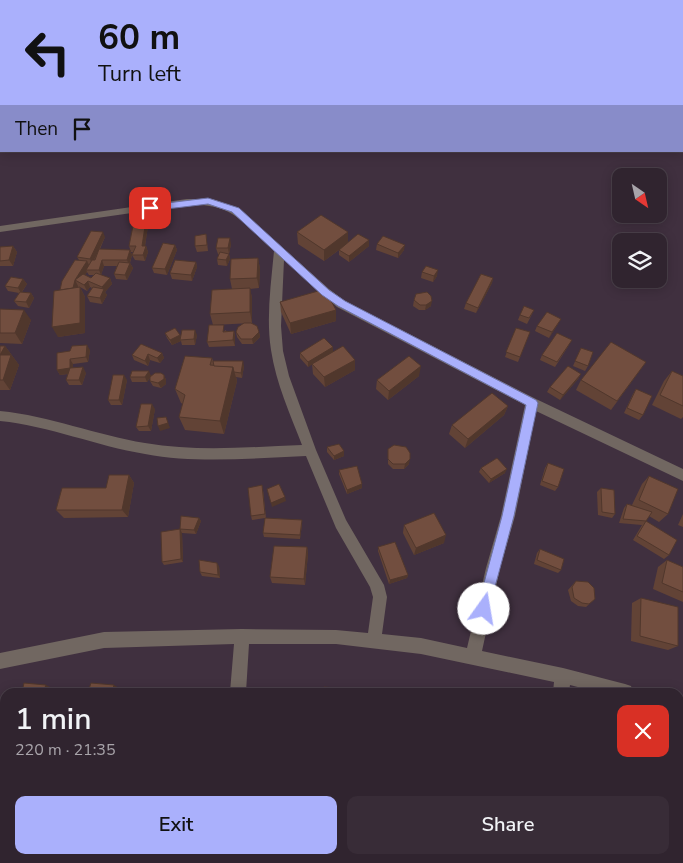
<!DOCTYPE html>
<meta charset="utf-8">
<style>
:root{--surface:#30242f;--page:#382c37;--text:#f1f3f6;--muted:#a8a4aa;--line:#4b414b;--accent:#aab0fc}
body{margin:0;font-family:"Nunito Sans",sans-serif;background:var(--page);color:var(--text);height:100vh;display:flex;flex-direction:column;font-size:19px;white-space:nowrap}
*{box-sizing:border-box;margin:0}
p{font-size:16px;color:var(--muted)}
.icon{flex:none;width:28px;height:28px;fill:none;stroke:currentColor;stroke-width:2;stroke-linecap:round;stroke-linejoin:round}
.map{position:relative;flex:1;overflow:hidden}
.side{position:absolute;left:0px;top:688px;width:684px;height:176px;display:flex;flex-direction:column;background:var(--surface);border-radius:15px 15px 0 0;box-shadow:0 2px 12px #0003,0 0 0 1px var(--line)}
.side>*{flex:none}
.hud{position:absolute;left:0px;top:0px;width:684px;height:152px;box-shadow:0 2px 12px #0003,0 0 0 1px var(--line);background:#aab0fc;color:#111;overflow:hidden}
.needle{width:32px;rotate:146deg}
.fabs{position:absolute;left:612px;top:168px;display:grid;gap:10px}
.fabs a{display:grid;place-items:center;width:55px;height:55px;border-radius:10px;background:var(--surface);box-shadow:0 2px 12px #0003,0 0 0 1px var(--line);font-size:25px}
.pin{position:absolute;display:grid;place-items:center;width:42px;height:42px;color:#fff;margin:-21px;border-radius:10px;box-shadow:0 2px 8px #0006}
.me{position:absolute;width:55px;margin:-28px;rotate:13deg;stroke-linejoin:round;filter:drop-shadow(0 0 4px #0008)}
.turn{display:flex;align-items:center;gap:18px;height:105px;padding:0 15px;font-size:22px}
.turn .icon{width:65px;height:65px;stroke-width:2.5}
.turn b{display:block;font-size:35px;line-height:42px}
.then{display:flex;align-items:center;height:48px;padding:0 15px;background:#0003;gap:10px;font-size:19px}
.round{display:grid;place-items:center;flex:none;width:52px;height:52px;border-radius:10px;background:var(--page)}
.overview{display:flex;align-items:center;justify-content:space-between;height:85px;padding:0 15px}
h1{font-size:30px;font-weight:600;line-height:38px}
.primary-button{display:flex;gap:10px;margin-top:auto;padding:10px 15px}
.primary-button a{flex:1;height:58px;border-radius:10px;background:var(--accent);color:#111;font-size:20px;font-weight:600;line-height:58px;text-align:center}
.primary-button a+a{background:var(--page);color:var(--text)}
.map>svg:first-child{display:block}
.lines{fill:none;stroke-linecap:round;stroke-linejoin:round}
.minor{fill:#716761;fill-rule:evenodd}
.wall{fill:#624336;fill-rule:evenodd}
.shaded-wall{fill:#50372c}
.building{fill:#724e3f;stroke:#50372c}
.route{fill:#aab0fc;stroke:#6e72a4}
</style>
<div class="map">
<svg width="683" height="863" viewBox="0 0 683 863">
<rect width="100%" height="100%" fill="#40303f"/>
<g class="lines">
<!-- minor -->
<g class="minor">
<path d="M187 199H212L238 208 329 289 345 301 536 399 683 469V481L536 411 515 516 500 568 482 651 563 668 625 684 631 686 633 692H597L570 685 569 692H553L554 682 421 654 336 644H249L246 692H230L234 644 104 648 0 669V653L104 632 242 629 336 630 368 633 373 597 370 587 336 528 306 456C253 458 198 464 145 454 96 446 50 426 0 421V411C50 416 96 435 145 443 197 452 250 447 302 445 290 414 276 383 271 350 266 318 271 284 274 251 242 222 233 203 187 205L0 232V226ZM284 260 337 307 525 405 501 516 486 568 467 648 421 638 382 634 387 597 384 585 346 520 316 450 289 376 283 351 281 326Z"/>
<polygon points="679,699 683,700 683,716 679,715"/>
<rect x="212" y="859" width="18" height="4"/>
<polygon points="532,859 550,859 549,863 531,863"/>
</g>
</g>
<!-- wall -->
<g class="wall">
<polygon points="148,226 145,246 146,246 148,252 145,261 135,260 132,255 133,252 131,252 129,246"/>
<polygon points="297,232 348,232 348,242 369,246 349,262 339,255 339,250 324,261 298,244"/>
<polygon points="206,234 208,251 197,252 195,246"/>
<path d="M105 237 100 249 130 250 132 255 130 263 133 268 127 280 116 279 114 274 117 266H104L101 275 110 278 112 284 105 292 107 295 102 304 90 302 87 296 92 288 90 287 87 291 80 287 85 297V333L58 337 79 260 77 257ZM87 272 89 275H94L91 278 85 275Z"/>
<polygon points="231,244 229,254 230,259 227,266 218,265 217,259 219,254 218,254 216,248"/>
<polygon points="377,244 404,250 398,258 376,250"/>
<polygon points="175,245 177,250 167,275 154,273 152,268"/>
<polygon points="13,246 17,252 13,266 0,266 0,247"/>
<polygon points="258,258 260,269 259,288 250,289 252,298 252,323 213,325 210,314 232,289 230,279"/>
<polygon points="196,262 197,267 192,281 172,279 170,273"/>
<polygon points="422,272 437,276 433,282 421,278"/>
<polygon points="493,278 492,283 476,313 464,309 466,303"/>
<polygon points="23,279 27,284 22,292 31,293 34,298 29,308 18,306 14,301 19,293 8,291 5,286"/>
<polygon points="414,300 431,306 425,310 419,310 413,306"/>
<polygon points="280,302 336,310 336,321 291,334 281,312"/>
<polygon points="0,309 31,320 22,344 0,343"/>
<polygon points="534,310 527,324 518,320 520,315"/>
<polygon points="558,324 549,338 535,331 537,326"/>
<polygon points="516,328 530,332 518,362 505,357"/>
<polygon points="226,330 226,331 234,331 235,336 235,346 209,347 207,342"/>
<polygon points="236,332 259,332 260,337 253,344 242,344 237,337"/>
<polygon points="165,333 180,335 181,338 197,335 195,345 182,345 181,341 172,345 167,338"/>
<polygon points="569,345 555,367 540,360 542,355"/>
<polygon points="0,346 5,346 19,365 10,390 0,390"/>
<polygon points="333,347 333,352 355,360 355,370 325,387 313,374 312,364 308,367 300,358 300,353"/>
<polygon points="581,348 588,366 585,371 573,366"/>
<polygon points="90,350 88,362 73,364 73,368 86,373 82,385 69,385 66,380 68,374 60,375 57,370 57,353"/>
<polygon points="162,353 164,358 160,363 150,360 148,366 134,360 132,355"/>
<polygon points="212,358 213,361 244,366 242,378 236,377 237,381 224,434 185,430 179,417 183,404 181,403 175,389"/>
<polygon points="646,362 611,410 576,390 581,380"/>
<polygon points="672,371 683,376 683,417 681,419 652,405 664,381"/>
<polygon points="581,374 578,379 560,400 547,392 550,387"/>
<polygon points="164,375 166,380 166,384 161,388 153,386 150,381 150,378 147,382 132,382 130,377"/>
<polygon points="419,376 388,400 376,389 377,380"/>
<polygon points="127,380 122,405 111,405 108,400"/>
<polygon points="636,389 643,415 639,420 624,413 633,394"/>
<polygon points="508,406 504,415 465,448 449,434 452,425"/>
<polygon points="155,409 151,431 139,431 136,427"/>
<polygon points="327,447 344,456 334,460 327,452"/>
<polygon points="388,449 409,464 404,469 393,469 388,464"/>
<polygon points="548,463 558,487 555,491 540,485 545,468"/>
<polygon points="481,468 505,473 489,483 479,472"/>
<polygon points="339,470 362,488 347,494 339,474"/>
<polygon points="129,475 134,483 128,517 64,518 56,510 106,488"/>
<polygon points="649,476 668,514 659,522 649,516 646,521 669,555 664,559 633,540 642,525 619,523 624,508 627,504 632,505 642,484"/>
<polygon points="601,488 615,514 612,518 598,515 597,492"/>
<polygon points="263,490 266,518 302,520 302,524 300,539 264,537 263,533 265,518 252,520 251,516"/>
<polygon points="683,514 683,527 678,525"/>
<polygon points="199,518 201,521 196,534 182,533 183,562 164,565 162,562 180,529"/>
<polygon points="404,525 444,543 414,555 403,533"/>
<polygon points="307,547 308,554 305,585 272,583 270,577"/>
<polygon points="378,547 408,575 407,578 389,584 378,551"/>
<polygon points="540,549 561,570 558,573 534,564 537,553"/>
<polygon points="667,560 683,567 683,602 653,589 658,567"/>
<polygon points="219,566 220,578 202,576 200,572"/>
<polygon points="576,581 595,599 586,607 578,606 571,601 568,590"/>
<polygon points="641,598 678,646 668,650 631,641 632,603"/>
<polygon points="679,762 683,763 683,782 679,782"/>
<polygon points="0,826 5,827 5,859 9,859 7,863 0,863"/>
<polygon points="618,859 623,860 634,863 618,863"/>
</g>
<!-- shaded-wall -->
<g class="shaded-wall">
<polygon points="146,220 148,226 144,252 142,246"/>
<polygon points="103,232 105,237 92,264 90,259"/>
<polygon points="348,232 348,243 324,261 324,250"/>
<polygon points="230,238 231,244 229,254 228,248"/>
<polygon points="369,240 369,246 349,262 349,256"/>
<polygon points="175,245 177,250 167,275 165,269"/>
<polygon points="405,245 404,250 398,258 398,253"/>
<polygon points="13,246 17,252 13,266 9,260"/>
<polygon points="146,246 148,252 145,261 143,255"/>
<polygon points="130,250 132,255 129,265 130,263 133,268 127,280 125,275 129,266 127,260"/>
<polygon points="229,254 230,259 227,266 226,260"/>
<polygon points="258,258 260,269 259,288 257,278"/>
<polygon points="102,260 104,266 101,275 99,270"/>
<polygon points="87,261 90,267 86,270 87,272 80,283 75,280"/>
<polygon points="196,262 197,267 192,281 191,275"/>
<polygon points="438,270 437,276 433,282 434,276"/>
<polygon points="110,278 112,284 105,292 107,295 102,304 100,298 103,291 102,287"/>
<polygon points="493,278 492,283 476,313 478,308"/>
<polygon points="23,279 27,284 21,293 18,288"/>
<polygon points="75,280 78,286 75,297 72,292"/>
<polygon points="88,281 90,287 87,291 84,285"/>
<polygon points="80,287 85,297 85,333 58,337 52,327"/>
<polygon points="250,288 252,298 252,323 250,312"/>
<polygon points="31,293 34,298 29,308 26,302"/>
<polygon points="432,301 431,306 425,310 426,305"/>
<polygon points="24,310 31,320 22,344 15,333"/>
<polygon points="336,310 336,321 291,334 290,323"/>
<polygon points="561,319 558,324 549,338 552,332"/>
<polygon points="195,330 197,335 195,345 194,339"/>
<polygon points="234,331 235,336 235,346 233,340"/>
<polygon points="259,332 260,337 253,344 252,339"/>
<polygon points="180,335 181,340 180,340 181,341 172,345 170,340"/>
<polygon points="87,345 90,350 88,362 86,357"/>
<polygon points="5,346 19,365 10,390 3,380 0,355"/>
<polygon points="333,347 333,352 308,367 308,362"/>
<polygon points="162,353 164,358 160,363 157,358"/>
<polygon points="148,354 150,360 148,366 145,361"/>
<polygon points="70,359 73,364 73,373 60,375 57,370"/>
<polygon points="355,360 355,370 325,387 324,377"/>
<polygon points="243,361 244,366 242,378 241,373"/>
<polygon points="421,366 419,376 388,400 389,391"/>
<polygon points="83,367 86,373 82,385 79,380"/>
<polygon points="233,367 237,381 224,434 220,421"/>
<polygon points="149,371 151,376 147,382 145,377"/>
<polygon points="581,374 578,379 560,400 563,395"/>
<polygon points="124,375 127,380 122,405 119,400"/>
<polygon points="164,375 166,380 166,384 161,388 158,383"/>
<polygon points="152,404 155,409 151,431 148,426"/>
<polygon points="508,406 504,415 465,448 468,439"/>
<polygon points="166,417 170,428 160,431 158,426"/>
<polygon points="344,451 344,456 334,460 334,456"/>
<polygon points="410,459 409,464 404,469 405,464"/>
<polygon points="507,469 505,473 489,483 491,479"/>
<polygon points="129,475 134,483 128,517 122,510"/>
<polygon points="362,484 362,488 347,494 347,490"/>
<polygon points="285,497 286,501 272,507 271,503"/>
<polygon points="199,518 201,521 196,534 194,530"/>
<polygon points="302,520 302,524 300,539 300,535"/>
<polygon points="180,529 182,533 183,562 181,559"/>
<polygon points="446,535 444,543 414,555 416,548"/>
<polygon points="307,547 308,554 305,585 304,579"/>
<polygon points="217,563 219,566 220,578 218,575"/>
<polygon points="408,575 407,578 389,584 390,580"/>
<polygon points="46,685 50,687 48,692 43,692"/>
<polygon points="114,685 121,689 120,692 112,692"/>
<polygon points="5,841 5,859 9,859 7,863 0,863 0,854"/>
</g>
<!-- building -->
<g class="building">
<polygon points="321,215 348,232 324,250 297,232"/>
<polygon points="146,220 142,246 146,246 143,255 132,255 136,246 129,246 134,221"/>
<polygon points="91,231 103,232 90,259 77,257"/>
<polygon points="206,234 207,245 195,246 195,236"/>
<polygon points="358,234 369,240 349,256 339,250"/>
<polygon points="383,236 405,245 398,253 377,244"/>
<polygon points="218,238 230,238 228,248 216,248"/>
<polygon points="163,243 175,245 165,269 152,268"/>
<polygon points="13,246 9,260 0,261 0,247"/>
<polygon points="99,249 130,250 127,260 102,260 99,270 86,270 92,260 95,260"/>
<polygon points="220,252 229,254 226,260 217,259"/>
<polygon points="258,258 257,278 230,279 231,259"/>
<polygon points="75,260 87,261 75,280 83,274 91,278 96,273 110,278 102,287 88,281 84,285 75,280 73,288 60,290 62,281"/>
<polygon points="175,260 196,262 191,275 170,273"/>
<polygon points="119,262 130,263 125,275 114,274"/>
<polygon points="426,266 438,270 434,276 422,272"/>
<polygon points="481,274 493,278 478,308 466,303"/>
<polygon points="11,277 23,279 18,288 5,286"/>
<polygon points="80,287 80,323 52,327 54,291"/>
<polygon points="93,287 104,289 100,298 87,296"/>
<polygon points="250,288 250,312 210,314 212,290"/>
<polygon points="325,289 336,310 290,323 280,302"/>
<polygon points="20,292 31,293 26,302 14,301"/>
<polygon points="427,292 431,296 432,301 426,305 420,305 414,300 416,294"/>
<polygon points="524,306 534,310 529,318 520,315"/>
<polygon points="0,309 24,310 15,333 0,333"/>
<polygon points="547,312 561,319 552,332 537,326"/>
<polygon points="244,323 251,323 257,326 259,332 252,339 241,339 236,332 238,327"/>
<polygon points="209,325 224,325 223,332 234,331 233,340 207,342"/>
<polygon points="175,328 180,335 170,340 165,333"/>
<polygon points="516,328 530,332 520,357 506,352"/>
<polygon points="182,330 195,330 194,339 180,340"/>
<polygon points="557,333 572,340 557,362 542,355"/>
<polygon points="324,338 333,347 308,362 300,353"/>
<polygon points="611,342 646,362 617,401 581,380"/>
<polygon points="141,344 162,353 157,358 148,354 145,361 132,355"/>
<polygon points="87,345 86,357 70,359 70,368 83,367 79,380 66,380 70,368 57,370 57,353 70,351 72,346"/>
<polygon points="0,346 5,346 0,355 11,355 3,380 0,380"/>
<polygon points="343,346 355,360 324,377 312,364"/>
<polygon points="581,348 593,352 588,366 575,361"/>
<polygon points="185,356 212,358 210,365 233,367 220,421 179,417 185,395 175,389"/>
<polygon points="409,356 421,366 389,391 377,380"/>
<polygon points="213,361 243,361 241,373 234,372 233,367 214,366"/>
<polygon points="568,366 581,374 563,395 550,387"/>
<polygon points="132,371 149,371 145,377 130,377"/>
<polygon points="672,371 683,376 683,406 660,395"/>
<polygon points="155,373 161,373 164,375 164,379 158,383 150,381 150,377"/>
<polygon points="113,375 124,375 119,400 108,400"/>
<polygon points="636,389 652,396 643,415 627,408"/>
<polygon points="492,393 508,406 468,439 452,425"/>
<polygon points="141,404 152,404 148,426 136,427"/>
<polygon points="166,417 168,423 158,426 157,418"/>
<polygon points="339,444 344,451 334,456 327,447"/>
<polygon points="394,445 406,447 410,453 410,459 405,464 393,464 388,459 388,449"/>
<polygon points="497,458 507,469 491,479 481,468"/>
<polygon points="548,463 564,469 558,487 542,481"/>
<polygon points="357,466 362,484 347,490 339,470"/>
<polygon points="109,475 129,475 122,510 56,510 62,488 106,488"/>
<polygon points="649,476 678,489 668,514 639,500"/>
<polygon points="279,484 285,497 271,503 267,489"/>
<polygon points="262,485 265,514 251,516 248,488"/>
<polygon points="601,488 614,490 615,514 602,512"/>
<polygon points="627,504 652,512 646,521 677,540 669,555 637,536 646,521 623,519"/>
<polygon points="434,513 446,535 416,548 404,525"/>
<polygon points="181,516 199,518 194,530 180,529 181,559 162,562 161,532 180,529"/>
<polygon points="265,518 302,520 300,535 263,533"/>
<polygon points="395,542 408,575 390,580 378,547"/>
<polygon points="274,546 307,547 304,579 270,577"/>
<polygon points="540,549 564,559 561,570 537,560"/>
<polygon points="199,560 217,563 218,575 200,572"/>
<polygon points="667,560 683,567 683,592 662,583"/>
<polygon points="576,581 588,582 594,588 595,599 589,604 582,603 574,598 572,587"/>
<polygon points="641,598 678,607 678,646 640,636"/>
<polygon points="24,683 46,685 43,692 22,692"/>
<polygon points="91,683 114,685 112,692 88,692"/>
<polygon points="324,687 376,692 323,692"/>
<polygon points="681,762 683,763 683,781 682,781"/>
<polygon points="0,829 5,830 5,841 0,854"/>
<polygon points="623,860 634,863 623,863"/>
</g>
<!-- route -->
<polygon class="route" points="208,198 239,208 329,290 345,301 536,400 538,403 514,516 488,613 484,615 479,613 477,609 502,516 526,405 338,306 322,295 232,212 208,204 150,211 145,208 150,205"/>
</svg>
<div class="fabs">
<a><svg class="needle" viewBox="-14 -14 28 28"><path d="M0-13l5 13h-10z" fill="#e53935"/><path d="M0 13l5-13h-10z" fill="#a8a4aa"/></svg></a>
<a><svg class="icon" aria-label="layers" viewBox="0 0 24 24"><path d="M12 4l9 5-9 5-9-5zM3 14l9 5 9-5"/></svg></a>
</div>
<div class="pin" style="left:150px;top:208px;background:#d93025"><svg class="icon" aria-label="arrive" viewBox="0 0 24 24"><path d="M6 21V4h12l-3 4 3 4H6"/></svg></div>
<svg class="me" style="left:484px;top:609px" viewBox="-20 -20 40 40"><circle r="19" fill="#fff"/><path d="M0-13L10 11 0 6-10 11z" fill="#aab0fc"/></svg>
<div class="hud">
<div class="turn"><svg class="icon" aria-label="left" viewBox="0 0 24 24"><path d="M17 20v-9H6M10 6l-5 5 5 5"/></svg><div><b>60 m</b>Turn left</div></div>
<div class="then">Then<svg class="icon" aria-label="arrive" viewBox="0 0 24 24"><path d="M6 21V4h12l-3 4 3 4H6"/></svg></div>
</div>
<section class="side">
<div class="overview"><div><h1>1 min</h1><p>220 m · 21:35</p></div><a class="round" style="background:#d93025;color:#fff"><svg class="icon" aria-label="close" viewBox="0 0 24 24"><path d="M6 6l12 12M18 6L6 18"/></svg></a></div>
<div class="primary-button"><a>Exit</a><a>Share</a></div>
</section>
</div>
